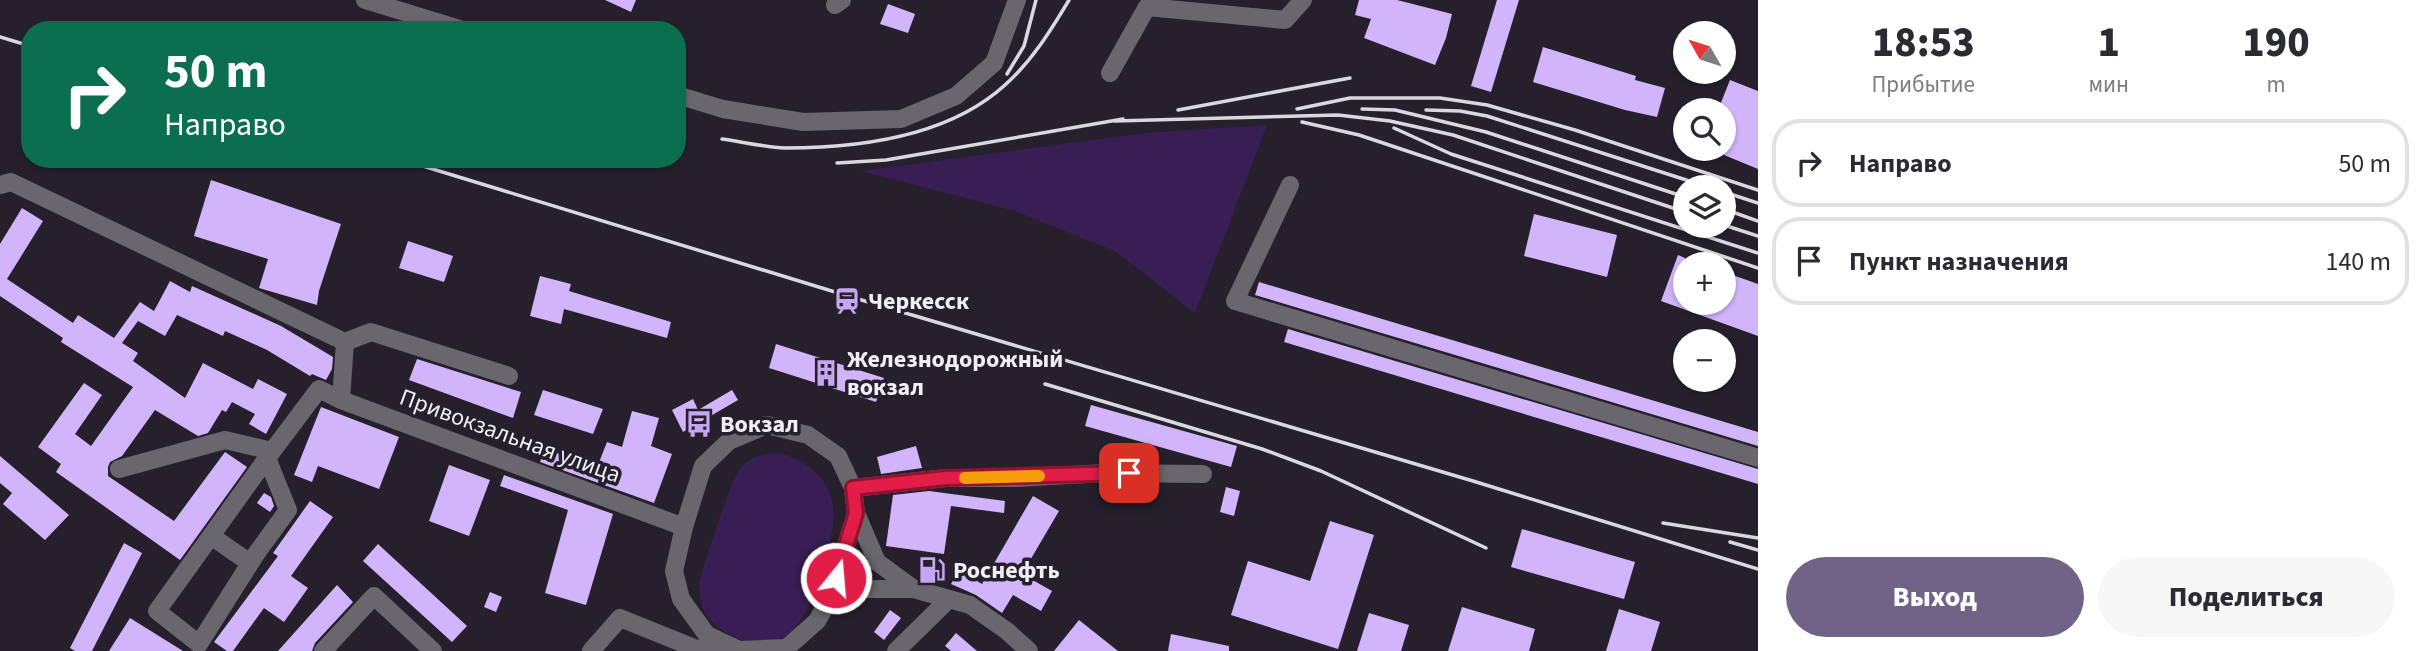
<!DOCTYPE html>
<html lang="ru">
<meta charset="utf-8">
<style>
:root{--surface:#fff;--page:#f7f7f7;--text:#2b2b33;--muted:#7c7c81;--line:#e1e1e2;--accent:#716288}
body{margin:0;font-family:"Source Sans 3",sans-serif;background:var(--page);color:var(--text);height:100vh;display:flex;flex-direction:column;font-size:26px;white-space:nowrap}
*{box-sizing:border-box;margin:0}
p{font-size:23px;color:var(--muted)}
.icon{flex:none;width:38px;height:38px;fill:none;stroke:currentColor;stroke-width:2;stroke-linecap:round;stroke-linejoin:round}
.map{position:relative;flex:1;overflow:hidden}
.drawer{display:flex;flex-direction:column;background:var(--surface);width:665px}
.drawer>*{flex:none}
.hud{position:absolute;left:21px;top:21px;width:665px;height:147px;border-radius:28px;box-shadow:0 2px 5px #0004;background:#0b6e4f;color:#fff;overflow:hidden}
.needle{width:46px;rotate:309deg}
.controls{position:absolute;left:1673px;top:21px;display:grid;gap:14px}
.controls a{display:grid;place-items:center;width:63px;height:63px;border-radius:50%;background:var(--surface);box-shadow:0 2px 5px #0004;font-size:35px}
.pin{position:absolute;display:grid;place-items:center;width:60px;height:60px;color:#fff;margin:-30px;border-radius:14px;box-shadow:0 4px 10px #0006}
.me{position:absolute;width:77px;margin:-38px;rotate:17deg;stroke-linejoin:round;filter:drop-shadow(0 0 5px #0008)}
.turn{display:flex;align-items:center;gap:24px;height:147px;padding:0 28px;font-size:32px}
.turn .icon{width:91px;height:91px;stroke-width:2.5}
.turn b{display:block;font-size:49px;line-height:60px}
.eta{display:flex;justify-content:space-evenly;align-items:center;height:119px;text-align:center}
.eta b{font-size:42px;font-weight:800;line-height:49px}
.action{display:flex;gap:14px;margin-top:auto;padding:14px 28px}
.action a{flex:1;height:80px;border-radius:42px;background:var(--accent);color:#fff;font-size:28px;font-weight:800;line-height:80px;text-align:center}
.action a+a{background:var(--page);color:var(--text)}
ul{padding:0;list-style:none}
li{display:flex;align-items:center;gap:21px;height:88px;margin:0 14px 10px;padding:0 14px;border:4px solid var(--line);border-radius:28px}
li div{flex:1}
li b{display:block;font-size:26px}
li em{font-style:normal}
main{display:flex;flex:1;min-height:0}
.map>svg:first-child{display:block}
.green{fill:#391e55}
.building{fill:#d2b4fb}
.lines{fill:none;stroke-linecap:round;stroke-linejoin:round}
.minor{stroke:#69676d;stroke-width:18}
.rail{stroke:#dad7df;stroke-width:3.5}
.route-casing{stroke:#92132f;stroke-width:18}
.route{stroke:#e11d48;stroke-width:12}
.slow{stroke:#f59e0b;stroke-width:12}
.labels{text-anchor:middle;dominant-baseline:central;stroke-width:7;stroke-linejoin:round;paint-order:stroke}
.poi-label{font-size:24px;font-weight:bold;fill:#f1eef6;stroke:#25202c;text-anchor:start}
.street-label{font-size:24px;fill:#f1eef6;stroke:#25202c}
</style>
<main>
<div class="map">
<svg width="1758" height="651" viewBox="0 0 1758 651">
<rect width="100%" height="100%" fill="#25202c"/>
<!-- green -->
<g class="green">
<polygon points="1267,125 1195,313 1115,251 1015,211 861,171 1146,133"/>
<path d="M781 453C865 482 828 550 807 609 799 623 787 641 769 644 746 648 706 626 701 603 699 596 699 588 700 581 704 563 732 476 742 466 753 455 767 453 781 453Z"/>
</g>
<!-- building -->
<g class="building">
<polygon points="605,0 636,0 631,12"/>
<polygon points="1359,0 1397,0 1452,14 1446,38 1435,65 1364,38 1371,19 1355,15"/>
<polygon points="1497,0 1519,0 1491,92 1471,86"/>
<polygon points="888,4 915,14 908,33 880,24"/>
<polygon points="1543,47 1636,76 1635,80 1665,88 1657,117 1625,110 1533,82"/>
<polygon points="1730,80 1758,91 1758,169 1724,155 1724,110 1718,110"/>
<polygon points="211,180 341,224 319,291 317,305 259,288 268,259 194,236"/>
<polygon points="22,208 43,221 7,279 73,323 78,315 114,338 140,302 154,311 170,281 190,292 192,286 281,326 333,357 332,369 326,380 312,374 310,376 267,350 225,331 223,336 177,315 165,336 138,321 122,343 138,353 133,361 185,398 203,363 253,389 258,379 287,394 266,434 249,424 255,414 232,402 226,412 222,410 208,433 198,436 155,410 122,456 110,462 108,467 108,476 174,521 225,452 247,467 180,560 56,472 61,464 38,447 84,383 102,395 75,434 91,446 133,387 61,342 63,338 0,296 0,244"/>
<polygon points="1534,214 1617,235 1607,277 1524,256"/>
<polygon points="408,241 453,256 444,282 399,268"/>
<polygon points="1678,255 1685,258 1685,303 1724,303 1724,272 1758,284 1758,336 1661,301"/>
<polygon points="540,276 571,284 569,291 671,322 667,338 564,309 561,324 530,316"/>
<polygon points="1259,282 1758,432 1758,446 1255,295"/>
<polygon points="1288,329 1758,469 1758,484 1284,342"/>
<polygon points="776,344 884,378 876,402 769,368"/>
<polygon points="417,359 521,392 513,418 409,380"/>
<polygon points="543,390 603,409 593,434 534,415"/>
<polygon points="732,390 738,400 683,432 672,410 693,399 698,410"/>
<polygon points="1091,405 1237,446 1231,467 1085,426"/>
<polygon points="321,407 399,437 379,489 318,466 312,482 294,475"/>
<polygon points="632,411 659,418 651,446 672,454 654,503 540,462 545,449 592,465 592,463 598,465 607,442 622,447"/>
<polygon points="916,446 922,468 881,474 877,457"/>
<polygon points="0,456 69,515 45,540 3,504 12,493 0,483"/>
<polygon points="449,465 490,480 469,536 429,521"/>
<polygon points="504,475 613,514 586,605 545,593 568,510 500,486"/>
<polygon points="1226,487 1240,491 1234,516 1220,512"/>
<polygon points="929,491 1005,501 1004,513 951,506 944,554 886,546 893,495"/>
<polygon points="264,493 271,497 274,506 270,512 257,503"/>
<polygon points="1033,496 1059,511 1022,574 1052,591 1041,611 1013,595 1002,613 976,595 951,584 959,570 982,584"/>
<polygon points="310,501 333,517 291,576 308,588 284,622 264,608 233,651 227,651 214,642 278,556 273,553"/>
<polygon points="1330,521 1374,535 1338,649 1231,615 1248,561 1310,581"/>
<polygon points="1522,529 1635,562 1624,599 1511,567"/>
<polygon points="124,543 142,553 92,651 75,651 70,648"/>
<polygon points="378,544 467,626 452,642 363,561"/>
<polygon points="337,585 353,602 315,643 312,651 278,651"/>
<polygon points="490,592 502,597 496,612 484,607"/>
<polygon points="1462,607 1535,629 1529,651 1448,651"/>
<polygon points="1619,609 1660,622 1651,651 1606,651"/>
<polygon points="890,610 901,618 884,640 874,632"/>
<polygon points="1369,613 1409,625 1401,651 1357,651"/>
<polygon points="130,618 183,651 109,651"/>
<polygon points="1079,620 1118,651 1054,651"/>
<polygon points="956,633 977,651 951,651 945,646"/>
<polygon points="1171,634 1229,646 1229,651 1168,651"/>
</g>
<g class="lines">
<!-- minor -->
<g class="minor">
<polyline points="365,0 463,30"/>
<polyline points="835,5 842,0"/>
<polyline points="1110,73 1147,7 1285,20 1303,0"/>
<polyline points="677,95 723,109 803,122 901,119 956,96 994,63 1017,0"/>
<polyline points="0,185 11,182 345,342 341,400"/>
<polyline points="1290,185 1235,301 1758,458"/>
<polyline points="345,342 371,332 509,376"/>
<polyline points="267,458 157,611 199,644 256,554 288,510 267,458 319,389 341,400 684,527"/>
<polyline points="119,469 225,440 272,451"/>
<polyline points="853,488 946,478 1014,478 1105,473 1203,474"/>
<polyline points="856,513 877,562 914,589 970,605 1007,631 1029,651"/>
<polyline points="211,536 250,563"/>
<polyline points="830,598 864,589 914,589"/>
<polyline points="707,635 739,650 786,648"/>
<polyline points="323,651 374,596 433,651"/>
<polyline points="591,651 620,618 702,651"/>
<polyline points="711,651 707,635 681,599 674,571 684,527 703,466 729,441 767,425 808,435 838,456 853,488 856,513 830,598 817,621 783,651"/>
<polyline points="896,651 948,600"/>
</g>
<!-- rail -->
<g class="rail">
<polyline points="0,37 30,46"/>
<polyline points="1007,74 1024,46 1036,0"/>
<polyline points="1297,109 1350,98 1440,98 1487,105 1575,130 1758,190"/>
<polyline points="1362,109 1395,110 1486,132 1685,197"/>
<polyline points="1178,110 1350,78"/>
<polyline points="1426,110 1460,111 1487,116 1708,187"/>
<polyline points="1115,121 1338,115 1390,121 1453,135 1685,212"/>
<polyline points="1302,122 1359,135 1758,268"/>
<polyline points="1394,128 1451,154 1758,253"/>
<path d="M722 139C743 142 764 147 785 148 860 148 948 137 1005 85 1032 61 1051 30 1069 0"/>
<polyline points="400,159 848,296 1473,481 1758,569"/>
<polyline points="837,163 886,160 1123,119"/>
<polyline points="1724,192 1758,203"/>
<polyline points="1724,209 1758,221"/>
<polyline points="1724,225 1758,236"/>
<polyline points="1045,384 1262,449 1321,471 1486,548"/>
<polyline points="1663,523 1758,538"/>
<polyline points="1730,542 1758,550"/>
</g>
</g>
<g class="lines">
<defs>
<polyline id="route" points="836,578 856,513 853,488 946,478 1129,473"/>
</defs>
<!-- route casing -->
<use href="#route" class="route-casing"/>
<!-- route -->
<use href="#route" class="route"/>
<!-- slow -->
<polyline class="slow" points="965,478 1039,476"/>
</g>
<!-- icons -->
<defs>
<symbol id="station-bare" viewBox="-9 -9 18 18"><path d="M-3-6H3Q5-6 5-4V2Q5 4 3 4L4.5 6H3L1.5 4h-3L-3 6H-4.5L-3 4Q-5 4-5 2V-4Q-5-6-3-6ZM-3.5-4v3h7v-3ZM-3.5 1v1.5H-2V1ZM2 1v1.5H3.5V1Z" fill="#c6a6f0" stroke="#25202c" stroke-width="2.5" paint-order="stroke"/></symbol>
<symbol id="building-bare" viewBox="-9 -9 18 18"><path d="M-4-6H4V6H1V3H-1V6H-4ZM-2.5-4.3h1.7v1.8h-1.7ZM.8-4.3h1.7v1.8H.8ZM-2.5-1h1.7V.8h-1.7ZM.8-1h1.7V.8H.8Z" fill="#c6a6f0" stroke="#25202c" stroke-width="2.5" paint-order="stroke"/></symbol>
<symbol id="bus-bare" viewBox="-9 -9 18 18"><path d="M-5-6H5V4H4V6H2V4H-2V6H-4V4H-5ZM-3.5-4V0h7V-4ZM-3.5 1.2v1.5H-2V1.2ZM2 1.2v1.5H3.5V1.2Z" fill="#c6a6f0" stroke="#25202c" stroke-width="2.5" paint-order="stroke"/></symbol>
<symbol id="fuel-bare" viewBox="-9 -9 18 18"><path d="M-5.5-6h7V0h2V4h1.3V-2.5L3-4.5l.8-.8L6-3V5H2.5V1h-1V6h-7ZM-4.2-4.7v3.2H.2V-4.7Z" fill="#c6a6f0" stroke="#25202c" stroke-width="2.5" paint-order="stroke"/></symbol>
</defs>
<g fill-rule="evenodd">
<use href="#station-bare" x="828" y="282" width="38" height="38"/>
<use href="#building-bare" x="807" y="354" width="38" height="38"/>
<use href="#bus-bare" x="680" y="405" width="38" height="38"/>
<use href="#fuel-bare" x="913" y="551" width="38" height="38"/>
</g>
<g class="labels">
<!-- poi labels -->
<g class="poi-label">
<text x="868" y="301">Черкесск</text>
<text x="847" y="359">Железнодорожный<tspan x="847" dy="28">вокзал</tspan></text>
<text x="720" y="424">Вокзал</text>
<text x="953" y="570">Роснефть</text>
</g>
<!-- street labels -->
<g class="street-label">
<text transform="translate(510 436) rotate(20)">Привокзальная улица</text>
</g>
</g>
</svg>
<div class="controls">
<a><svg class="needle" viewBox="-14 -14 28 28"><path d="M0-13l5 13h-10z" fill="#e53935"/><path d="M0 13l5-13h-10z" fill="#7c7c81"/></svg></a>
<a><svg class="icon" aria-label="search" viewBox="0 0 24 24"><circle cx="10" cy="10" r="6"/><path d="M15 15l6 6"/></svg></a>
<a><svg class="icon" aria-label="layers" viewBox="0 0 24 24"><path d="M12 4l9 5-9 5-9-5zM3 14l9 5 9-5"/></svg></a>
<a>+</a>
<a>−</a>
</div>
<div class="pin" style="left:1129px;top:473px;background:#d93025"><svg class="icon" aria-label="arrive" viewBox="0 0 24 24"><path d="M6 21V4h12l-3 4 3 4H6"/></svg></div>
<svg class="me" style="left:836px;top:578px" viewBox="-20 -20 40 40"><circle r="17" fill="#e11d48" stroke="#fff" stroke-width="3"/><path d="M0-11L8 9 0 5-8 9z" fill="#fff"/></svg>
<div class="hud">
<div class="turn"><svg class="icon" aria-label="right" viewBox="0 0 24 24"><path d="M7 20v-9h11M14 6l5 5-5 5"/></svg><div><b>50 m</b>Направо</div></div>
</div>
</div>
<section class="drawer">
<div class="eta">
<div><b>18:53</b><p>Прибытие</p></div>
<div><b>1</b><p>мин</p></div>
<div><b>190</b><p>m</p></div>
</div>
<ul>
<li><svg class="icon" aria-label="right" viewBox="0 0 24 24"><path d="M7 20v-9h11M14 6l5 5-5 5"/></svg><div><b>Направо</b></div><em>50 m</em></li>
<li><svg class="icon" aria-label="arrive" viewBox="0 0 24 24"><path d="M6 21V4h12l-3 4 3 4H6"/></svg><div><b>Пункт назначения</b></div><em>140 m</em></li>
</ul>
<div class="action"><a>Выход</a><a>Поделиться</a></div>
</section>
</main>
